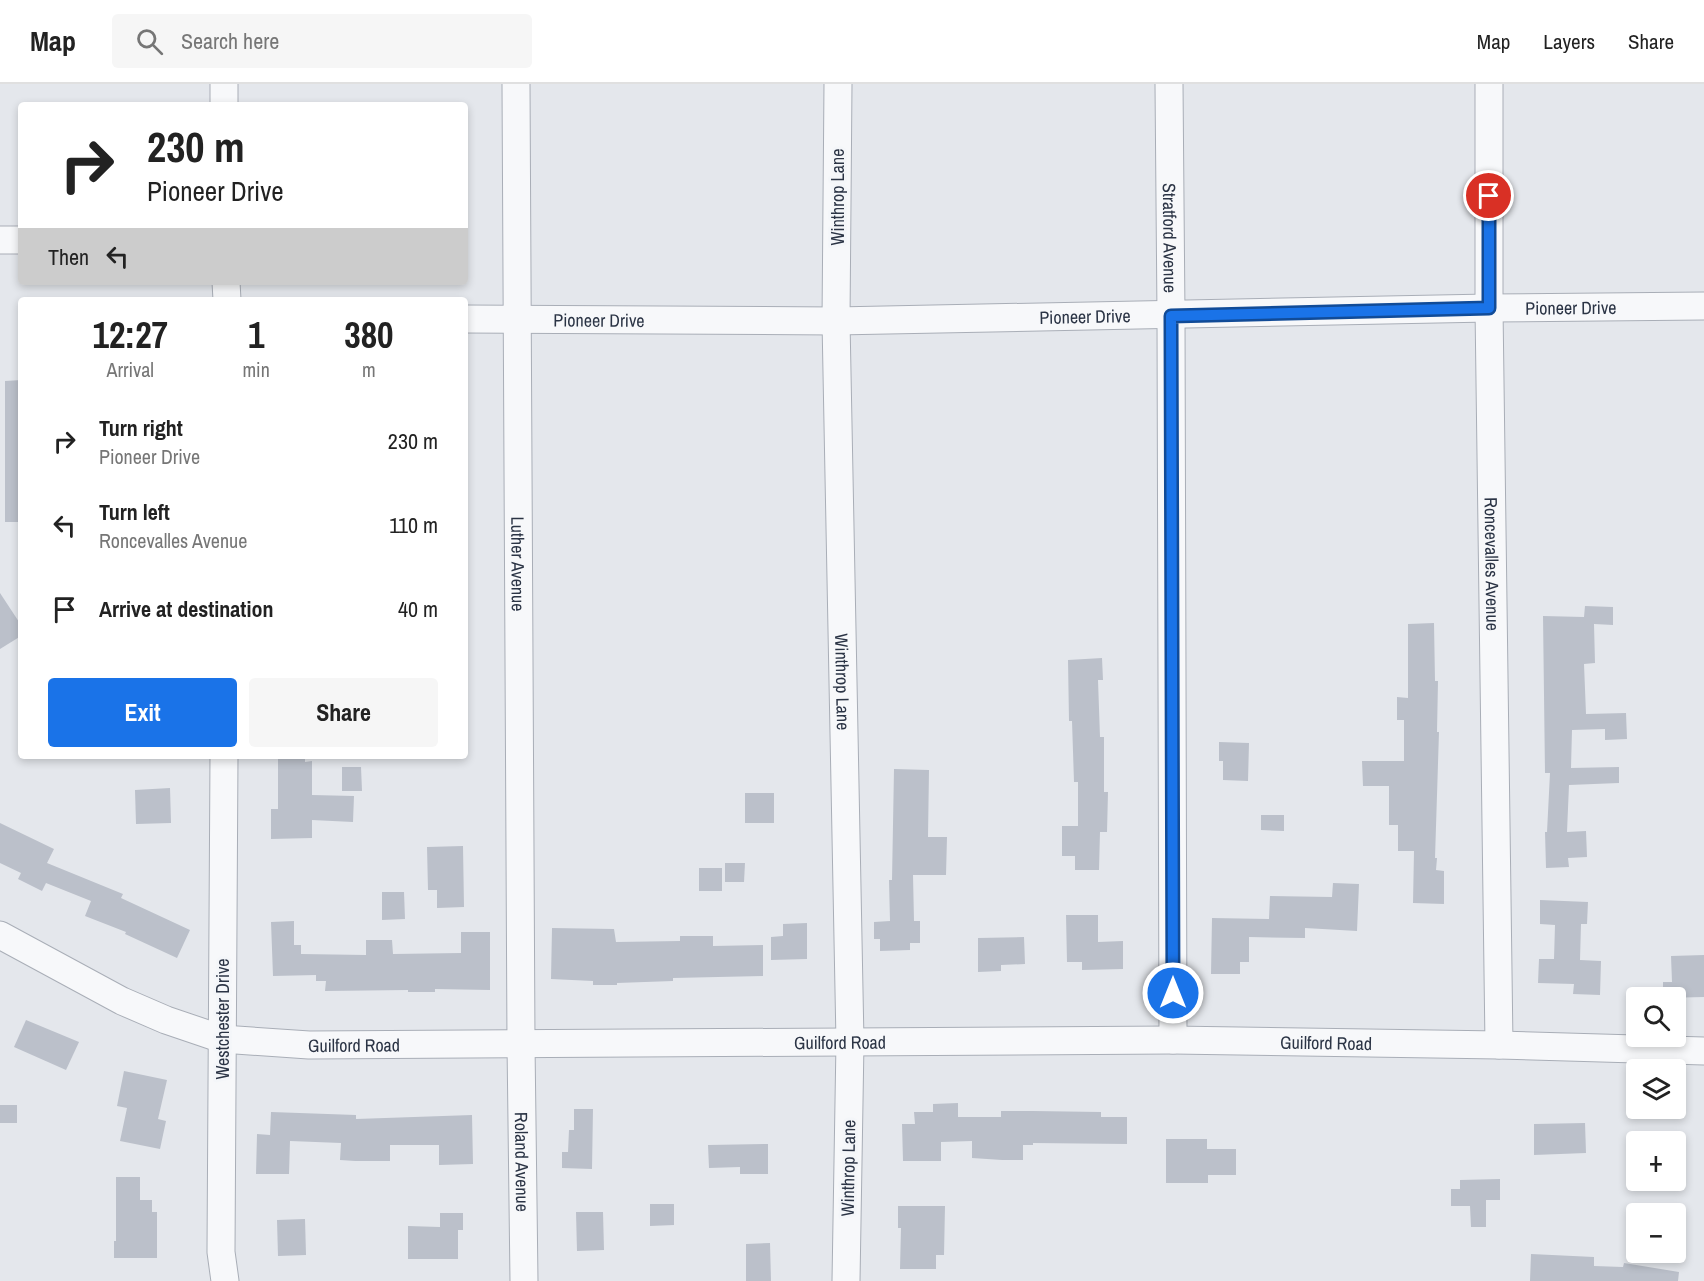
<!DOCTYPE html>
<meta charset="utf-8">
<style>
:root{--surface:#fff;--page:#f6f6f6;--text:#222;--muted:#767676;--line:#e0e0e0;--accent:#1a73e8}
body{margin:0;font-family:"Archivo Narrow",sans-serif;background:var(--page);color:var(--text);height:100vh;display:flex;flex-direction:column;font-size:22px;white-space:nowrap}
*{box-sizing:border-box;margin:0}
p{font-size:20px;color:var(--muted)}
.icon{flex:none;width:33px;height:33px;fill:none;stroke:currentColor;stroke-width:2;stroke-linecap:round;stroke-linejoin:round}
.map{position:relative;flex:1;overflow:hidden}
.panel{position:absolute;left:18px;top:213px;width:450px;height:462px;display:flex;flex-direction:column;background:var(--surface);border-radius:6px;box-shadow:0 3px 9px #0003}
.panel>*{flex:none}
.banner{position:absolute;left:18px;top:18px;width:450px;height:183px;border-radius:6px;box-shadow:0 3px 9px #0003;background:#fff;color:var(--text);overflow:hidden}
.fabs{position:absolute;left:1626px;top:903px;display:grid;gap:12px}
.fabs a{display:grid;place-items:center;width:60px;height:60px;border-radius:6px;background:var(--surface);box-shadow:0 3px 9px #0003;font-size:30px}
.pin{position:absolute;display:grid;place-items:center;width:51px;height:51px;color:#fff;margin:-26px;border:3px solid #fff;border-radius:50%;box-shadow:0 2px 6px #0007}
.me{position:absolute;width:66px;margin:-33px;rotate:0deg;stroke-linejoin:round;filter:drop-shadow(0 0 4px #0008)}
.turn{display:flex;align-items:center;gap:21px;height:126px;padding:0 30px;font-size:27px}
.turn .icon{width:78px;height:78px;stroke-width:2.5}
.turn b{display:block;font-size:42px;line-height:51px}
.then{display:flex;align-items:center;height:57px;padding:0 30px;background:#0003;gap:12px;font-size:22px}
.eta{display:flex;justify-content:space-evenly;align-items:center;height:102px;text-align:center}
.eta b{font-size:36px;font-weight:700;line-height:42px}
.cta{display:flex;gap:12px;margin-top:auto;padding:12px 30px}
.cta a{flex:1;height:69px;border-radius:6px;background:var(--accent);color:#fff;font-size:24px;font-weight:700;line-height:69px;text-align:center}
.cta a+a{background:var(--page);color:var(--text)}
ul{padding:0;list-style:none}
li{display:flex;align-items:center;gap:18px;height:84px;padding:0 30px}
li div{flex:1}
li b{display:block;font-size:22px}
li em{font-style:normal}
header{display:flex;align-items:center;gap:36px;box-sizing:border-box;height:84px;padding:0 30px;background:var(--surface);border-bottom:2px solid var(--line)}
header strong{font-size:28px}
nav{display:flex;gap:33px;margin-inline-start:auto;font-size:21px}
.search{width:420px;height:54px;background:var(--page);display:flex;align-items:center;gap:15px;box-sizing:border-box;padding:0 21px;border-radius:6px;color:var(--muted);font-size:22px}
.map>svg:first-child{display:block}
.building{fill:#bbc0ca}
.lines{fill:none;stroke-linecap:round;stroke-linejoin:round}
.minor-casing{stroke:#a9aeb7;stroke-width:29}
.minor{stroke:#f7f8fa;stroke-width:27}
.route-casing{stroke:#114b97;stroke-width:15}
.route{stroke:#1a73e8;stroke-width:10}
.labels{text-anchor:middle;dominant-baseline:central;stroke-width:6;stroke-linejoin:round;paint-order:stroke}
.street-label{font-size:18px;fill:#2b3445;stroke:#f4f6f9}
</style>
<header>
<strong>Map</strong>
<div class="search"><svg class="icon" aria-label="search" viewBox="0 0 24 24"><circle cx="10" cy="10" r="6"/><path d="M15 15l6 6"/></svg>Search here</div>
<nav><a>Map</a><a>Layers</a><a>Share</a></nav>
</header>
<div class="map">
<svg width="1704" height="1197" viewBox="0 0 1704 1197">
<rect width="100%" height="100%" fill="#e4e7ec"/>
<!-- building -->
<g class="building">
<polygon points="21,296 21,438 5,438 5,297"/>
<polygon points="0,509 21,541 21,552 0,565"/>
<polygon points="1585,522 1613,523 1613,541 1594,540 1595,579 1584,580 1586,630 1626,629 1627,655 1605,656 1605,645 1572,646 1571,684 1619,683 1619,699 1569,701 1567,748 1586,747 1587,773 1568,774 1569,783 1546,784 1545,748 1547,748 1550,689 1545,689 1543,532 1584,533"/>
<polygon points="1434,539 1435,597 1438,597 1437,648 1439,648 1435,774 1437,774 1436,786 1444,787 1444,820 1413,819 1414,767 1398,767 1398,741 1389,741 1389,702 1363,702 1362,677 1404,677 1404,636 1397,636 1397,613 1408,614 1408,540"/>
<polygon points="1102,574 1103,596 1098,596 1100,653 1104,653 1104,708 1108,708 1107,748 1100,748 1099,786 1075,786 1075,772 1062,772 1062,742 1078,742 1078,698 1074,698 1072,637 1069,637 1068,576"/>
<polygon points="1219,658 1249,659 1248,697 1223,696 1223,677 1219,677"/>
<polygon points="278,672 305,672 305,678 312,677 312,711 354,712 353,738 312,736 312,754 271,755 271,725 278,725"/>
<polygon points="342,683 361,683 362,707 342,707"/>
<polygon points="894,685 929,686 928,753 947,753 946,791 913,791 914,837 920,837 920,859 910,859 910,866 880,867 880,855 874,855 874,838 890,837 889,796 892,796"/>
<polygon points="170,704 171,739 136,740 135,706"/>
<rect x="745" y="709" width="29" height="30"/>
<polygon points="1261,731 1284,731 1284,747 1261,746"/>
<polygon points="0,739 54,765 47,779 123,810 121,814 190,846 177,874 125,850 126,848 85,832 91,817 46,799 42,807 18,795 21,789 0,779"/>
<polygon points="463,762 464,823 437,824 437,806 428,806 427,763"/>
<polygon points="725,779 745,779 744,798 725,798"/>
<rect x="699" y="784" width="23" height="23"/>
<polygon points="1333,799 1359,800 1357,847 1305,844 1305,854 1249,853 1249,878 1240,878 1240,890 1211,890 1212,834 1269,835 1270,812 1332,813"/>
<polygon points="382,808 404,808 405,835 382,836"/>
<polygon points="1540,816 1588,818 1587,840 1581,840 1580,876 1601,877 1600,911 1573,910 1574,900 1538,899 1539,875 1554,875 1555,841 1540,840"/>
<polygon points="1066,831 1098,831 1098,858 1123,857 1123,885 1082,886 1082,878 1067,878"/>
<polygon points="294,837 294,861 301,861 301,870 366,871 366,856 392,856 393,870 461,869 461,848 490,848 490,906 435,905 435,908 408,908 408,906 325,907 326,897 316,897 316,891 273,892 271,838"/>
<polygon points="807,839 807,875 771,876 771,853 783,852 783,840"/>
<polygon points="552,844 614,845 616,858 680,857 680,852 713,852 713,862 763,861 763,892 673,894 673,897 617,899 617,901 593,901 593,897 551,895"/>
<polygon points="1024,853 1025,880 1001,881 1001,887 978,888 978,854"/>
<polygon points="1704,871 1704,913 1663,914 1663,898 1672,898 1671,872"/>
<polygon points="26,936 79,958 66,986 14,963"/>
<polygon points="124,987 167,996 158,1035 166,1037 160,1065 120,1057 127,1024 117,1022"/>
<polygon points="958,1019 958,1033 1001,1033 1001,1027 1033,1027 1101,1028 1101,1033 1127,1033 1127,1060 1033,1059 1033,1061 1023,1061 1023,1076 1002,1076 972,1074 972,1057 941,1058 941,1077 903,1077 902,1040 915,1040 914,1028 933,1028 933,1020"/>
<rect x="0" y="1021" width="17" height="18"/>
<polygon points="574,1025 593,1025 592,1085 562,1084 562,1068 568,1068 569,1046 574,1046"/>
<polygon points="271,1028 356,1031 356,1035 472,1031 473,1080 439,1081 439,1061 390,1061 390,1077 355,1077 340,1076 341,1059 290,1057 289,1090 256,1090 257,1050 270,1051"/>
<polygon points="1585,1039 1586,1069 1534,1071 1534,1040"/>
<polygon points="1166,1055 1207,1055 1207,1065 1236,1065 1236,1091 1208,1091 1208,1099 1166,1099"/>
<polygon points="768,1060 768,1090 740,1090 740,1083 709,1084 708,1061"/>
<polygon points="116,1093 140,1093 140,1116 152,1116 152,1128 157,1128 157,1174 114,1174 114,1157 116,1157"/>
<polygon points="1500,1095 1500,1116 1486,1116 1486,1143 1471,1143 1470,1122 1451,1122 1451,1105 1460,1105 1460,1096"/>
<polygon points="650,1120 674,1120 674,1141 650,1142"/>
<polygon points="898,1122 945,1122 944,1171 936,1171 936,1185 900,1185 901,1144 898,1144"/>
<polygon points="576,1128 603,1128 604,1166 577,1167"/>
<polygon points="440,1129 463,1129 463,1146 458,1146 458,1175 408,1175 408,1142 440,1143"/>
<polygon points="305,1135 306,1171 278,1172 277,1136"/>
<polygon points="770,1159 771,1197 746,1197 746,1160"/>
<polygon points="1531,1170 1594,1173 1594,1182 1623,1183 1624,1179 1679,1188 1678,1197 1530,1197"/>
</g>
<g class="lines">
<defs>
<g id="minor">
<polyline points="224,0 224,21"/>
<path id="s1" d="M516 0 521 960 524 1197"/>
<path id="s2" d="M838 0 836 237 850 958 846 1197"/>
<path id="s3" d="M1169 0 1171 232 1173 956"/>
<path id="s4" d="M1489 0V224L1499 961"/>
<polyline points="0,156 21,156"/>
<polyline points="226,198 227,216"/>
<path id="s5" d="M465 235 836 237 1489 224 1704 222"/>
<polyline points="224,672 221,1168 225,1197"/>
<path id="s6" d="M0 851 122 917 166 936 222 955 309 961 1173 956 1499 961 1704 967"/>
</g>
</defs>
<!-- minor casing -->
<use href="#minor" class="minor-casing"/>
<!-- minor -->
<use href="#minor" class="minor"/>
</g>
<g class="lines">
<defs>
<polyline id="route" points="1173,909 1171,232 1489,224 1489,112"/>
</defs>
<!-- route casing -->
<use href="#route" class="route-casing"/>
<!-- route -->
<use href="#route" class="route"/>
</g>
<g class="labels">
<!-- street labels -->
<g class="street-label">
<text transform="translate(837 113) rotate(-90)">Winthrop Lane</text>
<text stroke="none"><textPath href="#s3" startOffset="154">Stratford Avenue</textPath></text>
<text stroke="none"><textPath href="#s5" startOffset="1106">Pioneer Drive</textPath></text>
<text stroke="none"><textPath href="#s5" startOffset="620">Pioneer Drive</textPath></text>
<text stroke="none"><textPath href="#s5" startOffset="134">Pioneer Drive</textPath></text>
<text stroke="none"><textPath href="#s1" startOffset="480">Luther Avenue</textPath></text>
<text stroke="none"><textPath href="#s4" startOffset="480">Roncevalles Avenue</textPath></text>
<text stroke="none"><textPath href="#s2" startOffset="598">Winthrop Lane</textPath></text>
<text transform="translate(222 935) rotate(-90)">Westchester Drive</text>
<text stroke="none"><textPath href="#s6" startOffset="864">Guilford Road</textPath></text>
<text stroke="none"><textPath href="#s6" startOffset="1350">Guilford Road</textPath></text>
<text stroke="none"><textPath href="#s6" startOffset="378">Guilford Road</textPath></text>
<text stroke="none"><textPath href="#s1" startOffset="1078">Roland Avenue</textPath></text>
<text transform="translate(848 1084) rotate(-89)">Winthrop Lane</text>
</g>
</g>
</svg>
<div class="fabs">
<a><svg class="icon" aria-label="search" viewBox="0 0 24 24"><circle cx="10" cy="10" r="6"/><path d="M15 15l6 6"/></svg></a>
<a><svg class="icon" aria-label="layers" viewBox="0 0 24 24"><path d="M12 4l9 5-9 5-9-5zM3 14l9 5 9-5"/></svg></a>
<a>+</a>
<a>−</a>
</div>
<div class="pin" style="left:1489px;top:112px;background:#d93025"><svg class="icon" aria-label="arrive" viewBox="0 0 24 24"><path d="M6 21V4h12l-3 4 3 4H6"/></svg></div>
<svg class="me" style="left:1173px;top:909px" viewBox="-20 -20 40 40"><circle r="17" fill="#1a73e8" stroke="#fff" stroke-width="3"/><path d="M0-11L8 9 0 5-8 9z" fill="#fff"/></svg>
<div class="banner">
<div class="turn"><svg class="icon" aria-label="right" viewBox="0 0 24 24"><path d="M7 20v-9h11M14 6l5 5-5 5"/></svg><div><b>230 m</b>Pioneer Drive</div></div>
<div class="then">Then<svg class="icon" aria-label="left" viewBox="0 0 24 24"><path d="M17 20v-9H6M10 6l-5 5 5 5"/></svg></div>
</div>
<section class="panel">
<div class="eta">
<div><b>12:27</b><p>Arrival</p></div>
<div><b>1</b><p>min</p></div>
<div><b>380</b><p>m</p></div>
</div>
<ul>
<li><svg class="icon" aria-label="right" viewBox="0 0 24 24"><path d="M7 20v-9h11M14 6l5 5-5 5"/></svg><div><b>Turn right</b><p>Pioneer Drive</p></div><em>230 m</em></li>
<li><svg class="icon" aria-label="left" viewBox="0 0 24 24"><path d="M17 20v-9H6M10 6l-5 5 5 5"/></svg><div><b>Turn left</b><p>Roncevalles Avenue</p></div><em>110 m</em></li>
<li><svg class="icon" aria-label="arrive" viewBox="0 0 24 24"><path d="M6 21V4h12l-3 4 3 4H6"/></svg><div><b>Arrive at destination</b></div><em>40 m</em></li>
</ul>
<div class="cta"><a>Exit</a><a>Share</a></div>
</section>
</div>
